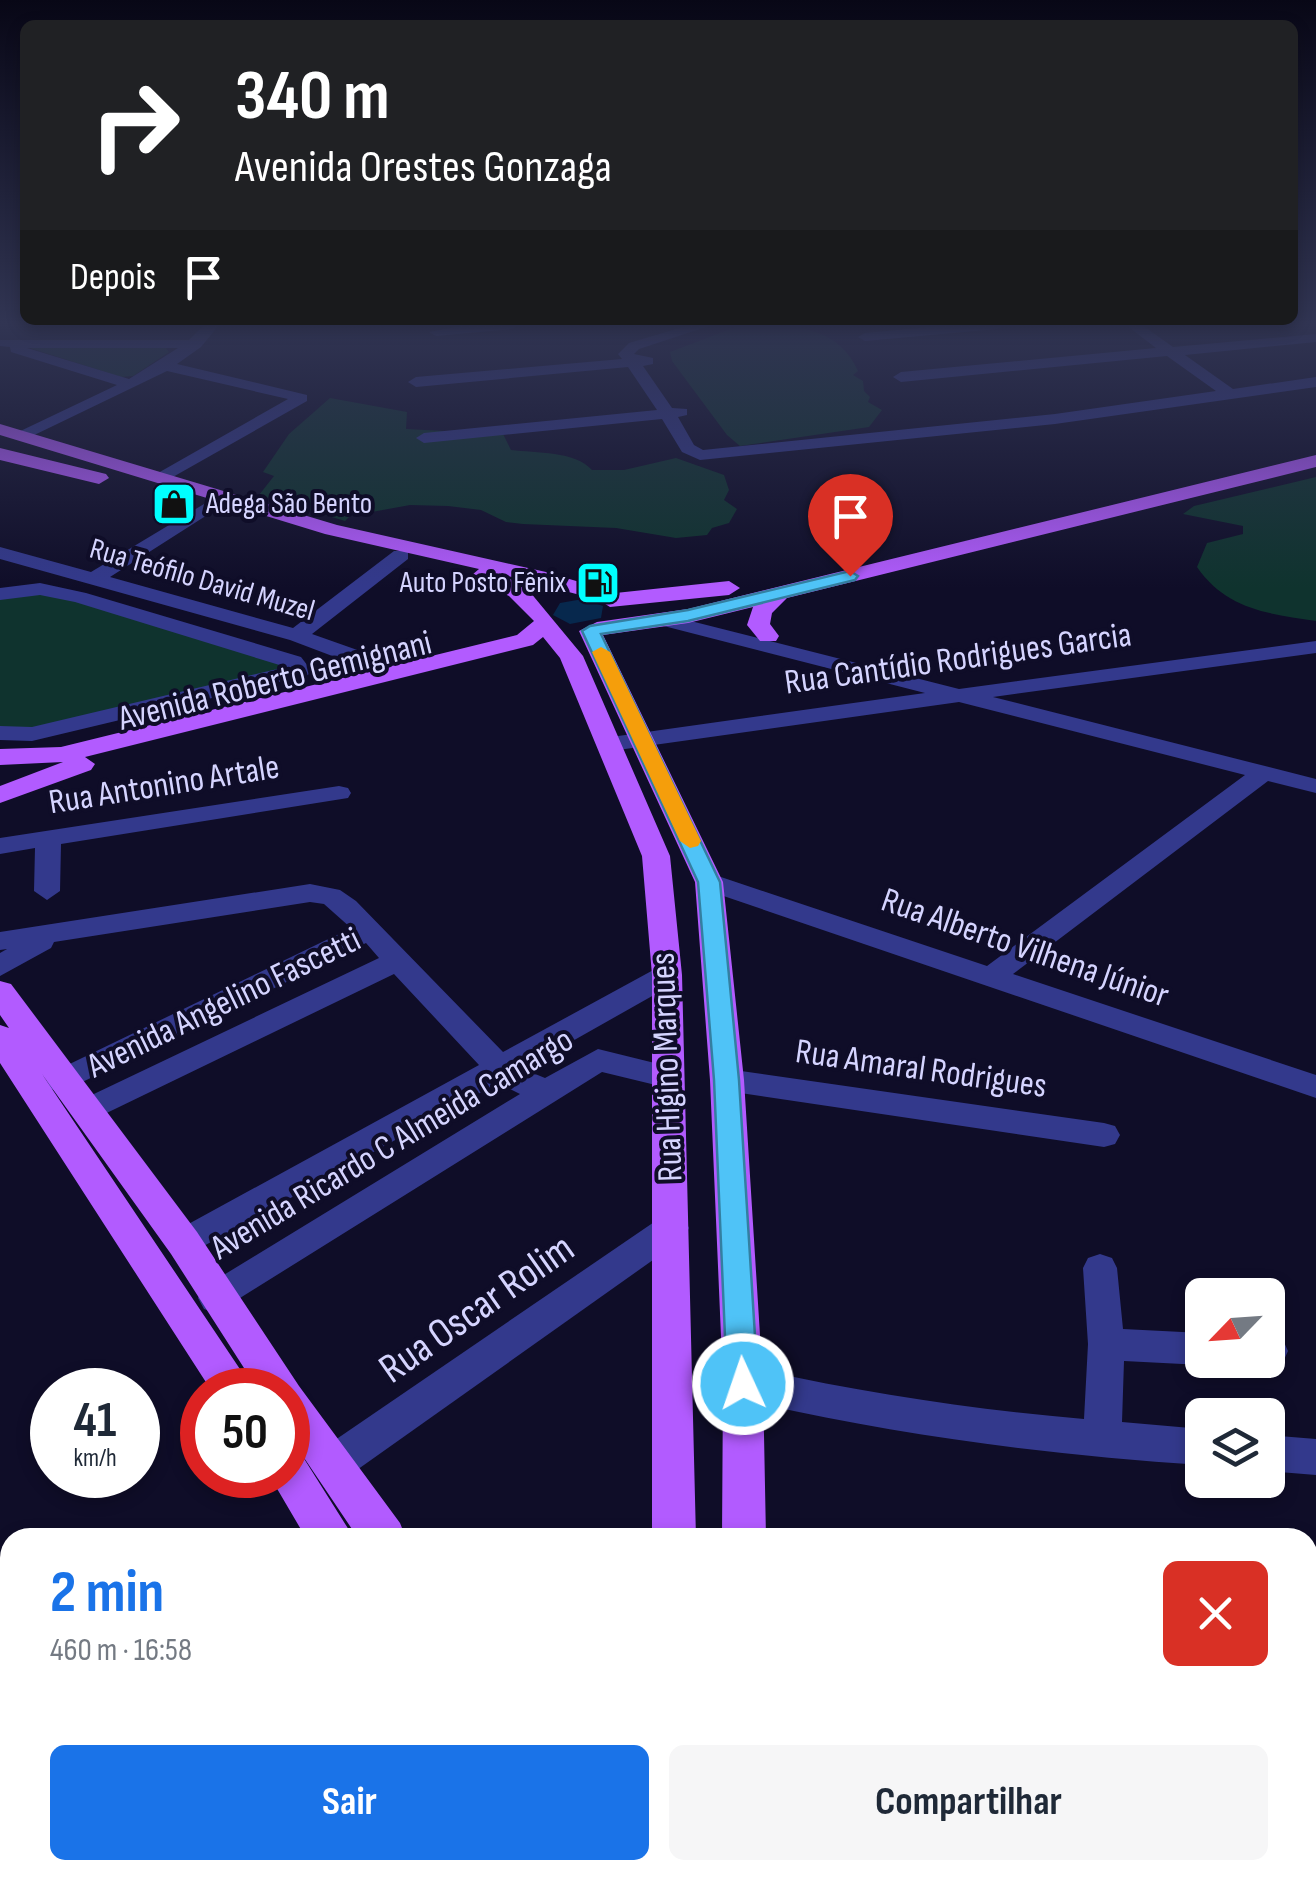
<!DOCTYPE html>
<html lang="pt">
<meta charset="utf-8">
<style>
:root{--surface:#fff;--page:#f6f6f7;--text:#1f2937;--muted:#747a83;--accent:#1a73e8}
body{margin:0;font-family:"Sofia Sans Condensed",sans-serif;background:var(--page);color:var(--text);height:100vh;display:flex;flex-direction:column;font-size:38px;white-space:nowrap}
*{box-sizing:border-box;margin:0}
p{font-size:32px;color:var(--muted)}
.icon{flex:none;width:55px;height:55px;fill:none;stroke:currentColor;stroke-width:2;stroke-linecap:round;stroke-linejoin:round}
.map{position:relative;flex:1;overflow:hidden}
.drawer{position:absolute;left:0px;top:1528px;width:1318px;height:352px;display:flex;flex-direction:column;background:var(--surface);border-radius:30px 30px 0 0;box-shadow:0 5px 15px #0003}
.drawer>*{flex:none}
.hud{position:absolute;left:20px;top:20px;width:1278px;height:305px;border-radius:15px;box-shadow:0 5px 15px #0003;background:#202124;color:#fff;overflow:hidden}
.needle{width:65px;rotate:245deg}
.controls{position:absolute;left:1185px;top:1278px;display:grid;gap:20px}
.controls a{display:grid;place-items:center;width:100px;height:100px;border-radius:15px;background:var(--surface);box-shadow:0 5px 15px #0003;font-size:50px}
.speed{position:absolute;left:30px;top:1368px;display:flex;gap:20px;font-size:50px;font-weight:700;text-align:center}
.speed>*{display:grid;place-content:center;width:130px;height:130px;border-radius:50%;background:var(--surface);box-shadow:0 5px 15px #0003;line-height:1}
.speed small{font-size:25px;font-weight:400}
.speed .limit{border:15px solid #d22;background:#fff;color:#111}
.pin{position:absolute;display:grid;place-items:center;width:85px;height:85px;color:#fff;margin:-102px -42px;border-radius:50% 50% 50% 0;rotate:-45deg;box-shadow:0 0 10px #0007}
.pin .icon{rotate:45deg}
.me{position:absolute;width:110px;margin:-55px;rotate:357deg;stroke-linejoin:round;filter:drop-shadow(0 0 8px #0008)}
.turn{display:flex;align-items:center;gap:35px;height:210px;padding:0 50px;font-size:45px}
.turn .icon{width:130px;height:130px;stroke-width:2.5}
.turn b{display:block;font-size:70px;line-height:85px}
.then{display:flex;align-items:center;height:95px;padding:0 50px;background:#0003;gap:20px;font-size:38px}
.round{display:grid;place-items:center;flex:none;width:105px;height:105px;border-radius:15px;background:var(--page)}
.summary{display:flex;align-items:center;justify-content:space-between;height:170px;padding:0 50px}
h1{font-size:60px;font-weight:700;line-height:75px;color:var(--accent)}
.action{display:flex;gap:20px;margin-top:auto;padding:20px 50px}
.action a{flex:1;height:115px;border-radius:15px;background:var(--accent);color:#fff;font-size:40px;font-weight:700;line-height:115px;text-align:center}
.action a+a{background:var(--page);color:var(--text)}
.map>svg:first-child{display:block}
.green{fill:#0f332e}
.water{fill:#07284d}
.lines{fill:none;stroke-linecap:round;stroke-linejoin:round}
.minor{fill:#33398c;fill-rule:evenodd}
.major{fill:#b25bff;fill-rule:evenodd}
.shaded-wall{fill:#17133d}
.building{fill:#3c376a;stroke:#545081;stroke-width:2.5}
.route{fill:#4fc3f7;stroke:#337fa1;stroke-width:2.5}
.slow{fill:#f59e0b}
.labels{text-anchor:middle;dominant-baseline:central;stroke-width:8;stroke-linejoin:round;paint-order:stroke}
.far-poi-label{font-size:30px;fill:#d5d4ff;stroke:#0f0d28;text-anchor:start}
.far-street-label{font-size:30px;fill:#d5d4ff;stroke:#0f0d28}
.street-label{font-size:35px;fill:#d5d4ff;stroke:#0f0d28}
.near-street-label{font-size:42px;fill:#d5d4ff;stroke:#0f0d28}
</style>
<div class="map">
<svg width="1316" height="1878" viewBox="0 0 1316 1878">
<rect width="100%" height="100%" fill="#0f0d28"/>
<!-- green -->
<g class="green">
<path d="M741 325C787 325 837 323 858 371L853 375 863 381 864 391 870 397 868 402 882 410 869 427 740 446 727 435 672 361 670 352Z"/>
<polygon points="165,347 169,352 133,376 121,377 30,348"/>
<path d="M330 398 407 412 406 429 503 434 511 450C536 453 575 451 592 470H624L676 458 724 475 729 490 724 500 737 509 729 523 712 528 707 535 676 538 616 528 523 524 506 522 481 510 448 506 410 505 350 516 345 521 259 495 274 476 263 472 289 434Z"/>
<path d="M1316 477V621C1268 614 1226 609 1197 567L1207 543 1243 534V526L1183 514 1194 506Z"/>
<polygon points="40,590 297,666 32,733 0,732 0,594"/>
</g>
<!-- water -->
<polygon class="water" points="583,599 603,606 601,618 570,624 553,615 560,603"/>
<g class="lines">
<!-- minor -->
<g class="minor">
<path d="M204 325H219L201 347 177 364 307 395V401L164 482 158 481V473L288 399 167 371 26 439 12 435 117 385 11 352 10 347 0 346V340H189ZM27 348H178L129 379Z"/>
<polygon points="466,325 519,325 512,329 436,336 429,332"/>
<polygon points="690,325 712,325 639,349 634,354 653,358 653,364 643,366 672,408 687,409 687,415 678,417 694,445 703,450 1055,414 1216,391 1167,356 901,382 893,377 901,372 1156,348 1126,325 1142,325 1173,347 1316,334 1316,342 1185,355 1233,389 1316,377 1316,387 1055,424 700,460 682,452 662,419 424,443 416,438 424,433 657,410 628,367 416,387 408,382 416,377 622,359 618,354 629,343"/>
<polygon points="950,325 1004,325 997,329 865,341 858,337 865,333"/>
<polygon points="209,501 215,502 215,510 110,577 293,628 394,551 408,551 408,559 312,634 380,658 391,675 388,680 372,680 364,668 290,640 0,559 0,547 91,572"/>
<polygon points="40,583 86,593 301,657 311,670 308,675 32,741 0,740 0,726 32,727 286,667 75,602 40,595 0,600 0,588"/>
<polygon points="663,614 959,689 1316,641 1316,653 993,697 1316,779 1316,793 1268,781 1013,974 1316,1075 1316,1098 700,888 696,882 709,874 718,876 987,966 1245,775 959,702 611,751 603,749 599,744 611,737 925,693 656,624 653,620 656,616"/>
<polygon points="339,786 348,788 351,793 348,798 61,844 60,891 47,900 34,891 35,848 0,854 0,838"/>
<polygon points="310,884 340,890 356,901 503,1052 657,968 677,968 681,975 677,982 523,1069 545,1078 598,1049 679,1069 683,1077 679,1085 668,1088 602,1072 216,1313 204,1309 198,1298 204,1287 520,1094 498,1083 184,1257 172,1253 167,1243 172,1233 479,1065 394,974 86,1123 75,1119 70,1111 75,1103 379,958 366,943 62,1092 51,1089 47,1081 51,1073 351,928 324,904 310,902 54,942 51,948 0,976 0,953 7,949 0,950 0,932"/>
<polygon points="727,1069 1104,1123 1115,1126 1120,1135 1115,1144 1104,1147 727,1091 716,1088 712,1080 716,1072"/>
<polygon points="672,1214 684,1218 689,1228 684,1238 347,1477 333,1482 319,1477 314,1464 319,1451 660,1218"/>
<path d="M1100 1254 1112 1258 1117 1268 1123 1329 1202 1333V1360H1215L1202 1365 1124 1361 1122 1422 1202 1429V1465C1047 1455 895 1435 743 1400L730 1395 725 1383 730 1371 743 1366C857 1392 968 1409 1084 1419L1088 1344 1083 1268 1088 1258Z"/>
<polygon points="1268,1335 1283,1340 1288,1351 1283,1362 1270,1367 1254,1360 1268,1360"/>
<polygon points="1268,1435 1316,1439 1316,1475 1268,1471"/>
<rect x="1308" y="1576" width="8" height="42"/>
<rect x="436" y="1870" width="48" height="8"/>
</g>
<!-- major -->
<g class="major">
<polygon points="0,424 337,525 546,572 603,589 606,594 729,581 740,588 729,595 610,607 599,600 497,573 525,586 583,656 670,856 682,975 696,1538 652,1538 652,975 642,856 560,658 543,637 533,645 85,757 95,764 91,770 0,803 0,786 63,762 0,765 0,749 61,747 517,635 534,621 509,596 475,580 472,575 479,569 325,534 0,435"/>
<polygon points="0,448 106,474 109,478 99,484 0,460"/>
<polygon points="1316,455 1316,467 787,598 772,613 770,624 779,636 776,641 760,641 747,625 753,607 688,623 603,635 723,882 744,1080 763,1383 766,1538 722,1538 723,1383 710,1080 695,882 579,631 597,622 688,609"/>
<polygon points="0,981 11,984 197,1232 299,1386 400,1523 406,1538 358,1538 288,1434 288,1390 258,1390 171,1254 42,1074 254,1390 211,1390 0,1063 0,1025 9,1028 0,1015"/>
<polygon points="288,1451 303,1457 354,1538 306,1538 269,1475 288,1475"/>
<polygon points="537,1870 592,1870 595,1878 541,1878"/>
<polygon points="604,1870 710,1870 712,1878 608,1878"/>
<polygon points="758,1870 810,1870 812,1878 760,1878"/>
</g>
</g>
<!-- shaded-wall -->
<g class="shaded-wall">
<polygon points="383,325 433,325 383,330"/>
<polygon points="416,1870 429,1870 427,1878 413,1878"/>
</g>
<!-- building -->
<polygon class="building" points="10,1742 10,1870 416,1870 413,1878 0,1878 0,1744"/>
<!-- sky -->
<linearGradient id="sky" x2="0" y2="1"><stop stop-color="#080716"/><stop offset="0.55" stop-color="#313553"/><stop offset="1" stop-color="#313553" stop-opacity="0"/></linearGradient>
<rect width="1316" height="588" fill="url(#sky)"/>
<!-- route -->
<polygon class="route" points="850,571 858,576 855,580 688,621 601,634 720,882 739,1080 758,1384 754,1393 743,1397 732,1393 727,1384 714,1080 698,882 582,631 590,626 688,610"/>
<!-- slow -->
<polygon class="slow" points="601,647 610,652 701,841 698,846 690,848 680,841 592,652"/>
<!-- icons -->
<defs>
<symbol id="shop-square" viewBox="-11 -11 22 22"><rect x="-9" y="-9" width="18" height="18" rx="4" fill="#0ff" stroke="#0f0d28"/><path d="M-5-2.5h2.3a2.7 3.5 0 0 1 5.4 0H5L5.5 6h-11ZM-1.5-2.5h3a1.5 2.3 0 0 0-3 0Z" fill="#111"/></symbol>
<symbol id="fuel-square" viewBox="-11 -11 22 22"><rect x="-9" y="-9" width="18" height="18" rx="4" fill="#0ff" stroke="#0f0d28"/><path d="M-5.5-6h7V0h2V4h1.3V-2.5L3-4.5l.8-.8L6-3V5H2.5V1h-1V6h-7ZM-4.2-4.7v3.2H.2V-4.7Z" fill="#111"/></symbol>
</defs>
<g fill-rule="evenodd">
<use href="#shop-square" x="149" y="479" width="50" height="50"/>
<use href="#fuel-square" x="573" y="558" width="50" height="50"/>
</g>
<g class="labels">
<!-- far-poi labels -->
<g class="far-poi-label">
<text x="206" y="504">Adega São Bento</text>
<text x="566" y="583" text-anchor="end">Auto Posto Fênix</text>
</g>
<!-- far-street labels -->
<g class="far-street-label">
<text transform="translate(202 580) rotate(16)">Rua Teófilo David Muzel</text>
</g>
<!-- street labels -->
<g class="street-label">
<text transform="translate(958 659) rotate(-8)">Rua Cantídio Rodrigues Garcia</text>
<text transform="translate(275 681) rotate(-14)">Avenida Roberto Gemignani</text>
<text transform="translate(164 785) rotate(-9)">Rua Antonino Artale</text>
<text transform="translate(1025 948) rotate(19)">Rua Alberto Vilhena Júnior</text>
<text transform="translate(224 1003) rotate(-26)">Avenida Angelino Fascetti</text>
<text transform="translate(667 1067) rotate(-92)">Rua Higino Marques</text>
<text transform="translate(921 1069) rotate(8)">Rua Amaral Rodrigues</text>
<text transform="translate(392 1144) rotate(-31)">Avenida Ricardo C Almeida Camargo</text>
</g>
<!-- near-street labels -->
<g class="near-street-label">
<text transform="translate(477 1309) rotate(-35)">Rua Oscar Rolim</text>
</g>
</g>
</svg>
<div class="controls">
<a><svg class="needle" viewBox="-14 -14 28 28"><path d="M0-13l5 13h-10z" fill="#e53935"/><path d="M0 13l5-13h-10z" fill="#747a83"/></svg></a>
<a><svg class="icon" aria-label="layers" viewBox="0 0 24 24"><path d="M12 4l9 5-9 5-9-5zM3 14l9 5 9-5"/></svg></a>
</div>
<div class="speed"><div>41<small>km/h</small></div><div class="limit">50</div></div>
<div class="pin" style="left:850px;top:576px;background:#d93025"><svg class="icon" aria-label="arrive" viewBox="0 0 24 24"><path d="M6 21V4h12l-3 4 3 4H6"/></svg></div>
<svg class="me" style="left:743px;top:1384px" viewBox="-20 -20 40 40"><circle r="17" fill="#4fc3f7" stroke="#fff" stroke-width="3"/><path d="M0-11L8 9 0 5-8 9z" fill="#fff"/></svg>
<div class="hud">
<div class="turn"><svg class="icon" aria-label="right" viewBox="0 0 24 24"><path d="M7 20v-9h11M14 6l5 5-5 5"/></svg><div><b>340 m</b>Avenida Orestes Gonzaga</div></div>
<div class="then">Depois<svg class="icon" aria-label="arrive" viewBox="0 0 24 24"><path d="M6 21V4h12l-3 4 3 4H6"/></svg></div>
</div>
<section class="drawer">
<div class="summary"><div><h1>2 min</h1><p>460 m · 16:58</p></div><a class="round" style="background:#d93025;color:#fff"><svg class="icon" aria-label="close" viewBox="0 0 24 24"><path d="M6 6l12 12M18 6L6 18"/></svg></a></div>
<div class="action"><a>Sair</a><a>Compartilhar</a></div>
</section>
</div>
